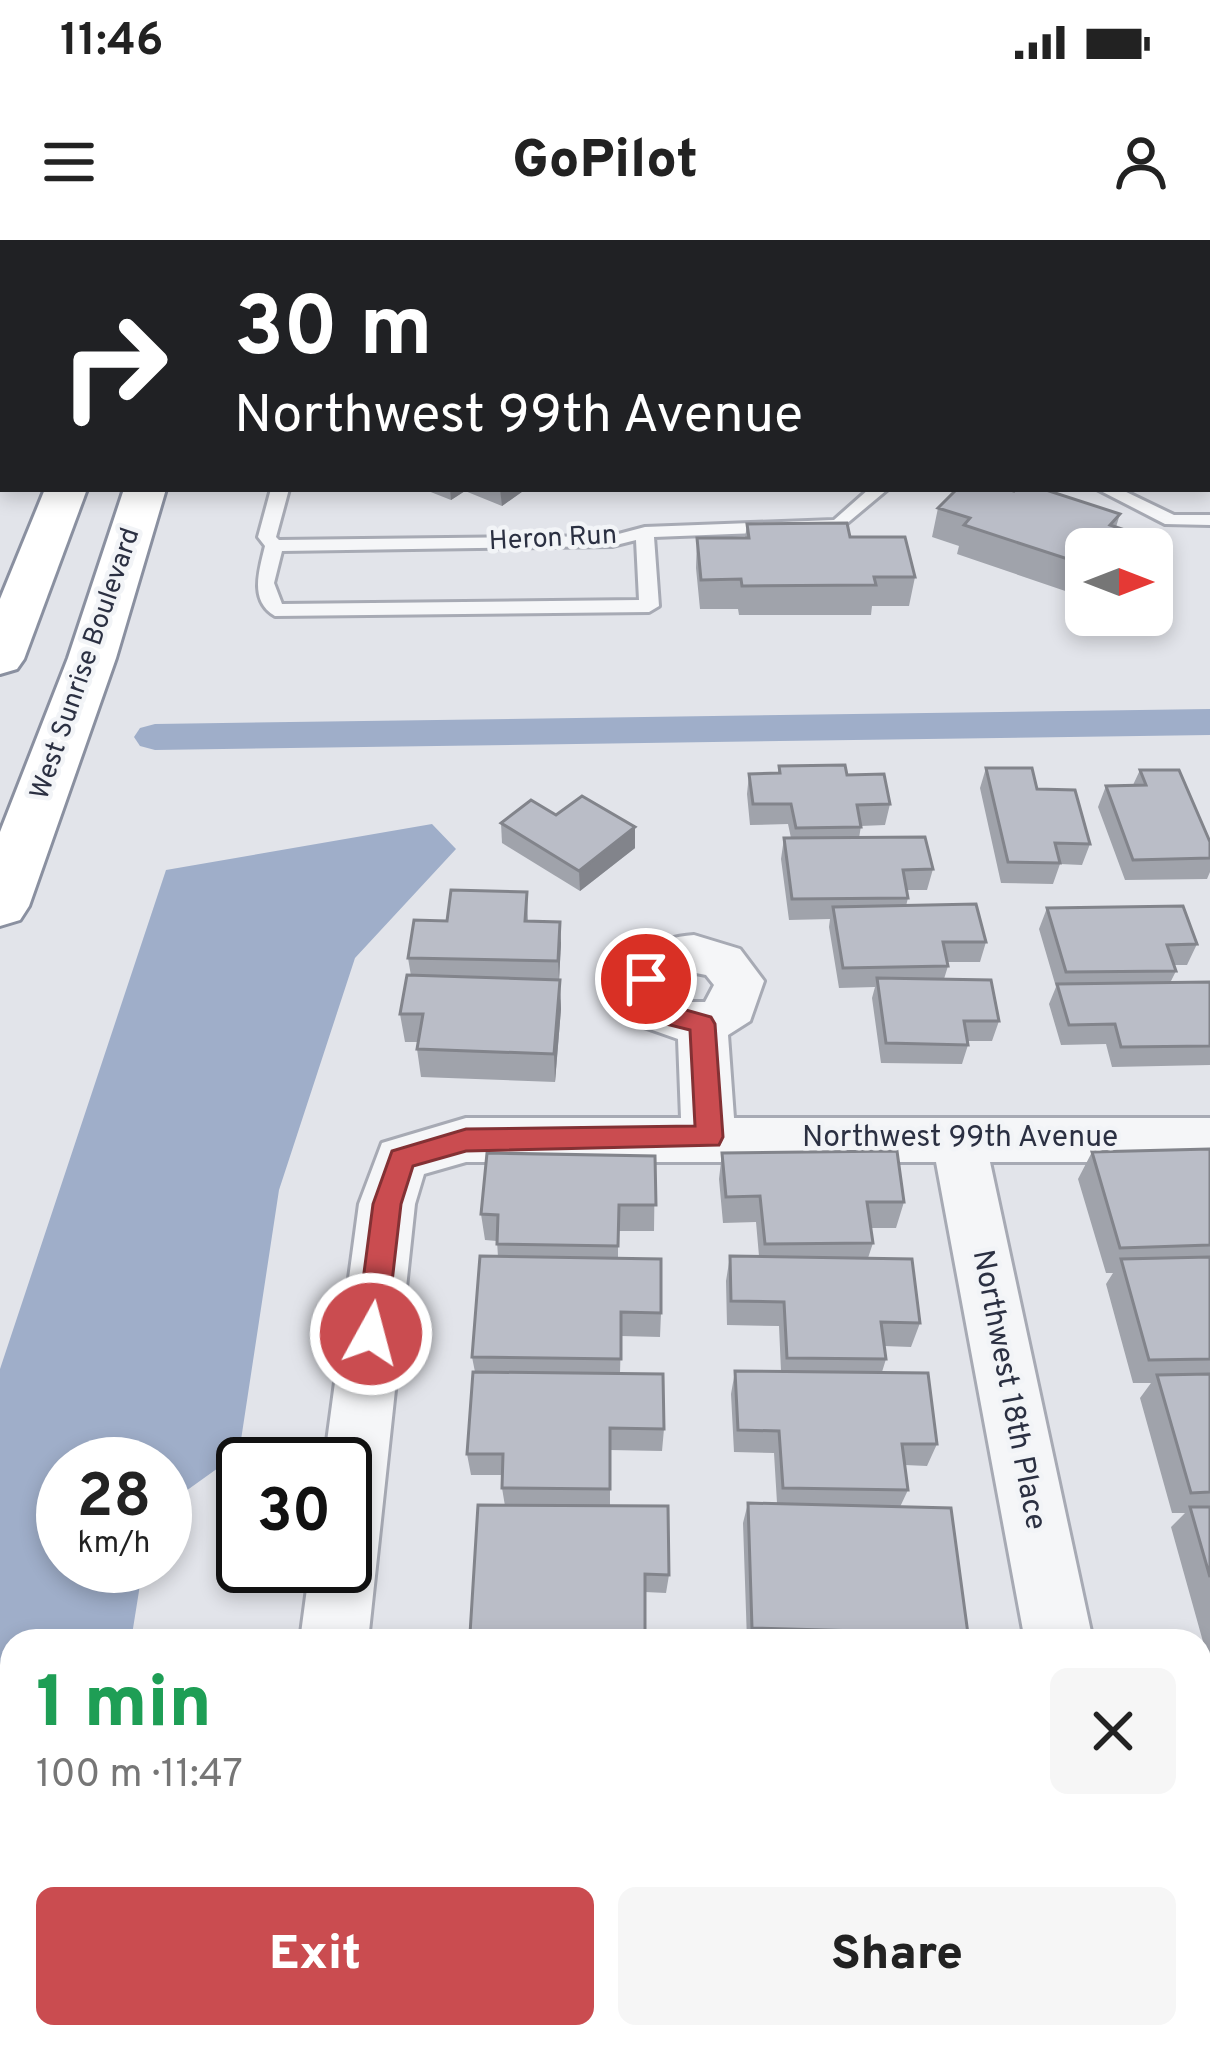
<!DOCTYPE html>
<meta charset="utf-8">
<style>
:root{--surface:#fff;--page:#f6f6f6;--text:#222;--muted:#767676;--accent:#ca4c50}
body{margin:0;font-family:Overpass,sans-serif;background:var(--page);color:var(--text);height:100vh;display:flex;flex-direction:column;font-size:45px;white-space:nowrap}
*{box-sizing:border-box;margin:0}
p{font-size:39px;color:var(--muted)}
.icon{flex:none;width:66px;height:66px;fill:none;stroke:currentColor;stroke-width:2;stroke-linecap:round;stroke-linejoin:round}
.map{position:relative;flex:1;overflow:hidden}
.drawer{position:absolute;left:0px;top:1389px;width:1212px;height:420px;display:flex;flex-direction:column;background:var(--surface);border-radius:36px 36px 0 0;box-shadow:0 6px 18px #0003}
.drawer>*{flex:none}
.guide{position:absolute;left:0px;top:0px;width:1212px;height:252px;box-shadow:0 6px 18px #0003;background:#202124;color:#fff;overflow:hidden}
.needle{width:78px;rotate:90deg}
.fabs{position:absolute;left:1065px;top:288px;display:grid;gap:24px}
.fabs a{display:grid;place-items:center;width:108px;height:108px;border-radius:18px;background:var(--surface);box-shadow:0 6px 18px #0003;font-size:60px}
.speed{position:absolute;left:36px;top:1197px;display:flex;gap:24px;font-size:60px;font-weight:700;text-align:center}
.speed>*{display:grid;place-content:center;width:156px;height:156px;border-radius:50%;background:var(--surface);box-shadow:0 6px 18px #0003;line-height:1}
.speed small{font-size:30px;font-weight:400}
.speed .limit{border:6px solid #111;border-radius:18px;background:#fff;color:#111}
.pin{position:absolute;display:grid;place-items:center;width:102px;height:102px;color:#fff;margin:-51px;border:6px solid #fff;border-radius:50%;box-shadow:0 3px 12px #0007}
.me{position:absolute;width:132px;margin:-66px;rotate:7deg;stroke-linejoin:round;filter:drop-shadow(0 0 9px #0008)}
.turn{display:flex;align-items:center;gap:42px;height:252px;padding:0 36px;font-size:54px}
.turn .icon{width:156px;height:156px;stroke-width:2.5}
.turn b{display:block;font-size:84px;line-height:102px}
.round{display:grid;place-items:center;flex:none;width:126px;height:126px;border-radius:18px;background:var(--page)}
.overview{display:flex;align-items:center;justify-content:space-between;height:204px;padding:0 36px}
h1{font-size:72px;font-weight:800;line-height:90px;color:#1e9e55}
.primary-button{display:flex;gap:24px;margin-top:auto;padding:24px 36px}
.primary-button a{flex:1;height:138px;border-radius:18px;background:var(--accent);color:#fff;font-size:48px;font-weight:800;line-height:138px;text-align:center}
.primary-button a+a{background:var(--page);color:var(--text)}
.status{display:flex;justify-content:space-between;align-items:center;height:84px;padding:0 60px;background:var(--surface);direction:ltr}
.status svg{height:33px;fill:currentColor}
header{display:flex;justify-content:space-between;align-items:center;height:156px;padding:0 36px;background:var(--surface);font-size:54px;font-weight:800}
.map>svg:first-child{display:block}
.water{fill:#9faec9}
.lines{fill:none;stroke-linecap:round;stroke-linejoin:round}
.canal{fill:#9faec9;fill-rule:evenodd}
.service-casing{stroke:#a7aab4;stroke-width:6}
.minor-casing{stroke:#a7aab4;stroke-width:6}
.trunk-casing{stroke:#8a90a0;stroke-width:6}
.service{fill:#f5f6f8;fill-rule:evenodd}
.minor{fill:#f5f6f8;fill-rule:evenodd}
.trunk{fill:#fff;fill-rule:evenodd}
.wall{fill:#a0a3ab}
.shaded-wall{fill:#82848b}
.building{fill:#babdc7;stroke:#82848b;stroke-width:3}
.route{fill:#ca4c50;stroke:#833134;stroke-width:3}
.labels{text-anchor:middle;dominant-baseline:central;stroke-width:9;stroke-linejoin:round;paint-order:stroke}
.far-street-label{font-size:27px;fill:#2b3042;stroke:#f2f4f7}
.street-label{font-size:30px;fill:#2b3042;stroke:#f2f4f7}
</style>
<div class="status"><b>11:46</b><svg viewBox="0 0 49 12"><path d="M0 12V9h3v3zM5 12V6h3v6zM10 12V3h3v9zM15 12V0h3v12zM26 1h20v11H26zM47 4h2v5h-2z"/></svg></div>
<header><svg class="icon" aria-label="menu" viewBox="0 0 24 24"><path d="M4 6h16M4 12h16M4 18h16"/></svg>GoPilot<svg class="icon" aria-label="person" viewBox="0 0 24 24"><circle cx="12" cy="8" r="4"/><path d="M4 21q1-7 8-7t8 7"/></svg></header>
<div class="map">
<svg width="1210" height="1809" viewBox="0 0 1210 1809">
<rect width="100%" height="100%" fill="#e2e4ea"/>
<!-- water -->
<polygon class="water" points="432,584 456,609 355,718 279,950 239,1213 165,1266 165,1224 63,1224 63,1326 143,1326 131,1401 12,1401 12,1797 65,1797 63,1809 0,1809 0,1129 166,630"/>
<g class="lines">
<!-- canal -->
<polygon class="canal" points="1210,469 1210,495 155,510 140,506 134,497 140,488 155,484"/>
<defs>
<g id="service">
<rect x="1209" y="24" width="1" height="8"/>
<path d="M271 249H289L276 297 279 300 611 296 645 287 834 280 869 249H888L839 290 654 297 659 366 649 372 275 376C249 361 259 331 265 306L258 297ZM636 300 639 360 282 364 274 343 282 311 612 306Z"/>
<polygon points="1097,249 1120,249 1174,275 1210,275 1210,285 1165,284"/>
</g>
<g id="minor">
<path d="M694 695 740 709 764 741 750 781 728 795 734 878H1210V922H990L1093 1401H1025L936 922H466L424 934 415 964 368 1401H300L310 1326H345V1224H324L359 964 382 903 466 878H681L678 799 641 786 620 751C632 713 654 698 694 695ZM686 731 706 735 714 745 705 762H682L670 750 673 738Z"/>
<rect x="0" y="1426" width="12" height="70"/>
<polygon points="251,1797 331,1797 330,1809 250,1809"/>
<polygon points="1100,1797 1180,1797 1182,1809 1102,1809"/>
</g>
<g id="trunk">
<rect x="141" y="0" width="34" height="3"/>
<rect x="200" y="0" width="34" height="3"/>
<polygon points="45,249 87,249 24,419 17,429 0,434 0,359"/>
<polygon points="124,249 166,249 116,418 29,666 20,680 0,686 0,592 68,418"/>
</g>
</defs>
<!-- service casing -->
<use href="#service" class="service-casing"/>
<!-- minor casing -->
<use href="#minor" class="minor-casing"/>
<!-- trunk casing -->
<use href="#trunk" class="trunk-casing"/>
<!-- service -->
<use href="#service" class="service"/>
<!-- minor -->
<use href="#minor" class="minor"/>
<!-- trunk -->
<use href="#trunk" class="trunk"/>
</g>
<!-- wall -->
<g class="wall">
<polygon points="423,249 526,249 502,266 465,251 451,260"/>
<polygon points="938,268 1120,274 1116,287 1157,301 1152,315 1152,309 1086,309 1086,351 1081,349 1077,355 957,314 959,306 932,297"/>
<polygon points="747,284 850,297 915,337 909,366 872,366 871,375 739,375 738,369 700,369 696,328 697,298 745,298"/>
<polygon points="779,526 847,535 890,564 885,585 861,586 859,598 933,629 927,650 907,650 908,658 906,666 986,702 980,722 947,722 948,726 944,739 999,781 992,801 968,801 968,805 962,824 881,823 872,758 875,747 839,748 829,687 830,679 789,680 781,619 784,598 791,598 788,584 750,585 747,554 749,534 778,533"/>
<polygon points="986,528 1037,549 1090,604 1082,625 1060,624 1053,644 1001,643 980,548"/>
<polygon points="1140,530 1210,602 1210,632 1207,639 1125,640 1098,567 1106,546 1133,545"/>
<polygon points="556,575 635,587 635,608 580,651 502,603 501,583"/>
<polygon points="527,652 528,681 561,703 559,740 561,769 555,842 421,837 417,809 418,802 405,802 400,774 411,736 408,718 447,681"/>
<polygon points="1047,668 1197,704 1187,725 1174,725 1176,731 1170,743 1210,742 1210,825 1112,827 1106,804 1061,805 1049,764 1056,747 1039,689"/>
<polygon points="1210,909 1210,1416 1207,1416 1171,1287 1185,1273 1172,1273 1140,1158 1151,1143 1133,1143 1106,1044 1113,1033 1106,1033 1078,939 1092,912"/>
<polygon points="722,913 904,962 896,988 871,988 873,1003 868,1018 920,1083 911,1107 884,1106 886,1119 882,1132 937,1204 927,1226 905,1225 908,1250 900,1267 968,1394 963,1401 747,1401 743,1283 748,1263 777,1263 774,1213 734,1212 731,1154 735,1131 781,1131 779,1086 727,1085 726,1041 730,1016 759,1016 756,982 723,983 719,939"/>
<polygon points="655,916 654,991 618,991 618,1018 661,1073 660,1097 621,1096 620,1133 664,1189 662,1211 610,1210 610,1266 669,1335 666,1353 645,1352 644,1401 472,1401 470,1394 505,1266 502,1248 502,1235 471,1235 467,1214 475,1132 472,1117 498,1017 497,1001 485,1000 481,974"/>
<polygon points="792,1797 1036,1797 1038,1809 793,1809"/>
</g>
<!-- shaded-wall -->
<g class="shaded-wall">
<polygon points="1,0 46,0 33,3 3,3 3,6"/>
<polygon points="3,30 3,50 0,51 0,31"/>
<polygon points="3,114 3,138 0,139 0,116"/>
<polygon points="450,249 465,249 465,251 451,260"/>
<polygon points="500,249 526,249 502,266"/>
<polygon points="1086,325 1086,334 1081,349 1077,355"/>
<polygon points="635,587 635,608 580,651 579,631"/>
<polygon points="560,682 561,703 559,741 558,721"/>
<polygon points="560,740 561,769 555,842 554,814"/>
</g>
<!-- building -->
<g class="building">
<polygon points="0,2 3,4 3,30 0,31"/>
<polygon points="957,249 1007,249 1014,251 1016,249 1043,249 1120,274 1110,285 1157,301 1150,309 1086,309 1086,325 964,285 970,278 938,268"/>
<polygon points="847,283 850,297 905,297 915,337 874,337 876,345 742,346 741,339 701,340 697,298 749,298 747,284"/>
<polygon points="845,525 847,535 884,534 890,564 857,565 861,587 796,588 791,564 753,564 749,534 780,533 779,526"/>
<polygon points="986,528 1032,528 1037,549 1075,550 1090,604 1055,603 1060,623 1008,622"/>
<polygon points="1140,530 1179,530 1210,602 1210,618 1133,620 1106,546 1146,545"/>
<polygon points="582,556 635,587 579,631 501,583 531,560 556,575"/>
<polygon points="925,597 933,629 903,630 908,658 792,659 784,598"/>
<polygon points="451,650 527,652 525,681 560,682 558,721 408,718 414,680 447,681"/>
<polygon points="976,664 986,702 943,702 948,726 843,728 833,667"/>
<polygon points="1183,666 1197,704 1167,705 1176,731 1066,732 1047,668"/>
<polygon points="407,735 560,740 554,814 417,809 423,774 400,774"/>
<polygon points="877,738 991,740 999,781 964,781 968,805 886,803"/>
<polygon points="1210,742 1210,806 1121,807 1115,784 1069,785 1057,744"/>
<polygon points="1210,909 1210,1005 1120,1008 1092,912"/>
<polygon points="897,911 904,962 867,962 873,1003 765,1004 760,956 726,957 722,913"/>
<polygon points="487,913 655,916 656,965 619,965 618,1006 497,1004 498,975 481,974"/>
<polygon points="480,1016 661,1019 661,1073 621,1072 621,1119 472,1117"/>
<polygon points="730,1016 912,1019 920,1083 881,1082 886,1119 787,1118 784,1062 731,1061"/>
<polygon points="1210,1017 1210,1119 1149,1120 1121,1019"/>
<polygon points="735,1131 928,1133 937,1204 902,1204 908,1250 783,1248 779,1191 738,1190"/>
<polygon points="473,1132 663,1134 664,1189 610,1188 610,1249 502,1248 503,1214 467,1214"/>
<polygon points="1210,1134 1210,1252 1191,1253 1157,1135"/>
<polygon points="748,1263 951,1268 968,1394 752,1388"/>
<polygon points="478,1265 668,1266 669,1335 645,1334 645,1395 470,1394"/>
<polygon points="1190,1267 1210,1267 1210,1337"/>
<polygon points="425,1797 687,1797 687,1809 424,1809"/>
<polygon points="800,1797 1036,1797 1038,1809 801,1809"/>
</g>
<!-- route -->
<polygon class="route" points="646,730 655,732 668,765 711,777 715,784 723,897 719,905 466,911 413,926 401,964 386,1094 382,1104 360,1104 356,1094 373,964 392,911 466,889 695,886 690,790 650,780 632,751 637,732"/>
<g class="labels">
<!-- far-street labels -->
<g class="far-street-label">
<text transform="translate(553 299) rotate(-3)">Heron Run</text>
<text transform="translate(86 424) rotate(-71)">West Sunrise Boulevard</text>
</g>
<!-- street labels -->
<g class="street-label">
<text x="960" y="898">Northwest 99th Avenue</text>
<text transform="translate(1008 1150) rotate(79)">Northwest 18th Place</text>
</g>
</g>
</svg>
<div class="fabs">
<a><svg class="needle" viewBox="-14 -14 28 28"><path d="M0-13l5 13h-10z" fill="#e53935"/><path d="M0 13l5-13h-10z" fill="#767676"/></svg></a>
</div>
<div class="speed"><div>28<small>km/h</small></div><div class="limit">30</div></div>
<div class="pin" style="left:646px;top:739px;background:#d93025"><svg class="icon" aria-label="arrive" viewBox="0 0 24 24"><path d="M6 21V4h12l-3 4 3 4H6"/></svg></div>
<svg class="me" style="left:371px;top:1094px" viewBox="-20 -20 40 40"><circle r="17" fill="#ca4c50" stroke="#fff" stroke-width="3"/><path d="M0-11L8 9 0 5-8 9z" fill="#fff"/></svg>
<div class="guide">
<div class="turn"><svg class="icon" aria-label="right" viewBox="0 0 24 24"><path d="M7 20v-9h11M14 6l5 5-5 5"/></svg><div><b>30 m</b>Northwest 99th Avenue</div></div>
</div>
<section class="drawer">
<div class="overview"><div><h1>1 min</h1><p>100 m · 11:47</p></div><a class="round"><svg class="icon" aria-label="close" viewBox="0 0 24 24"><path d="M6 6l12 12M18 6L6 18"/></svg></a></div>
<div class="primary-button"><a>Exit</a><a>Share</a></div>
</section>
</div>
